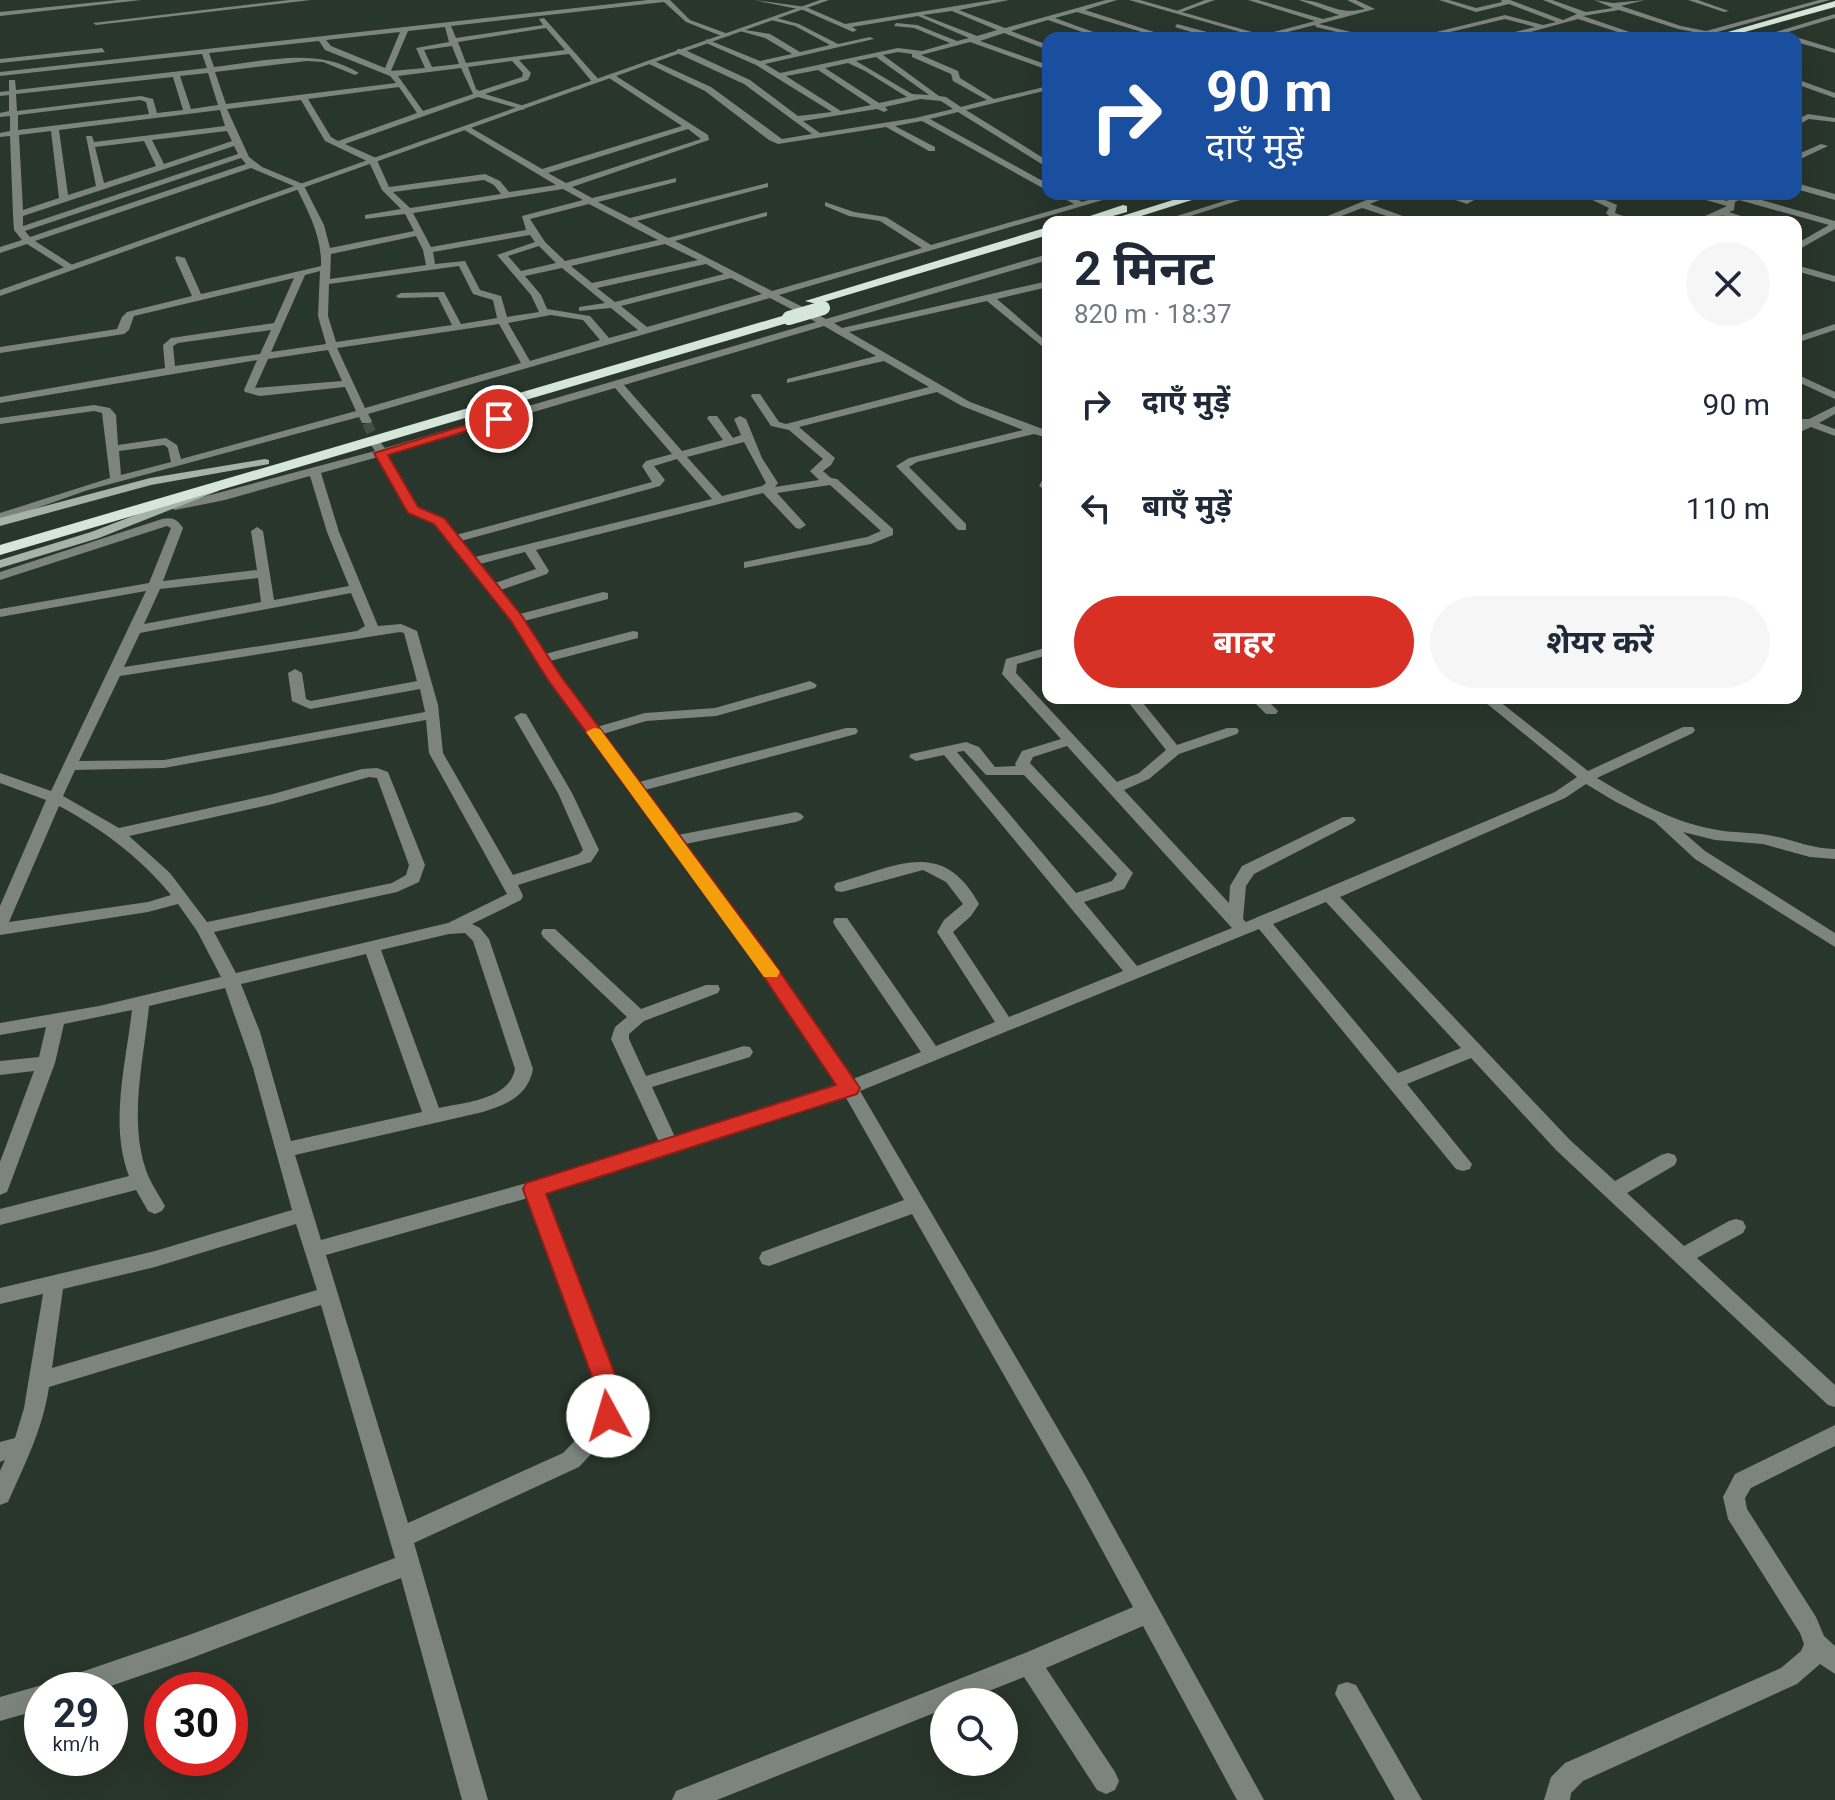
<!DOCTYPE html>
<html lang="hi">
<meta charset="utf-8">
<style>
:root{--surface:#fff;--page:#f6f6f7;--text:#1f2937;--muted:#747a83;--accent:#d93025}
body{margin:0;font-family:Roboto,"Noto Sans Devanagari",sans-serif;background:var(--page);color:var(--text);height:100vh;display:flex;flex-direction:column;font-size:30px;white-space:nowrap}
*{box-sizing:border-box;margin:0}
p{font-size:26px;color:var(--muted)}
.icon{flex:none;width:44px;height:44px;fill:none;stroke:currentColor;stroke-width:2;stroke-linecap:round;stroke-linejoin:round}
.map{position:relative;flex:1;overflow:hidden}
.panel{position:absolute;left:1042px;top:216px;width:760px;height:488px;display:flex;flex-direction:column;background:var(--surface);border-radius:16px;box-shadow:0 8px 32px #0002}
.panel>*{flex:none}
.guide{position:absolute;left:1042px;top:32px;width:760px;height:168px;border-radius:16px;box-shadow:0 8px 32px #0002;background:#1a4fa0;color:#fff;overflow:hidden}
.fabs{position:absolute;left:930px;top:1688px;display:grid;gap:16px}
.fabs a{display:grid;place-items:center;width:88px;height:88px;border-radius:50%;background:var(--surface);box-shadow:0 8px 32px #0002;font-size:40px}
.speed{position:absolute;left:24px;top:1672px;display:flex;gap:16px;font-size:40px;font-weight:700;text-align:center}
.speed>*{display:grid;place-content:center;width:104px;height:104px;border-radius:50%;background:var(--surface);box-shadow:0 8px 32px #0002;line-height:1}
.speed small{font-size:20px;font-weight:400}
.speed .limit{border:12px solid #d22;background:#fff;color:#111}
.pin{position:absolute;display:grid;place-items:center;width:68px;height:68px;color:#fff;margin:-34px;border:4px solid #fff;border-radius:50%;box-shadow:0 2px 8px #0007}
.me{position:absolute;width:88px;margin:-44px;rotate:354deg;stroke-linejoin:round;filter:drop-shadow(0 0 6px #0008)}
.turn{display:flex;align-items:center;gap:28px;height:168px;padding:0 32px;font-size:36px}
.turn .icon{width:104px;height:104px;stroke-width:2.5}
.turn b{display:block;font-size:56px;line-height:68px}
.round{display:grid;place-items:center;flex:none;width:84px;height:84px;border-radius:42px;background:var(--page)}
.headline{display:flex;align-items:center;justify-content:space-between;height:136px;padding:0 32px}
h1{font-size:48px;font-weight:700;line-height:60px}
.primary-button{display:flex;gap:16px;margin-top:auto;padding:16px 32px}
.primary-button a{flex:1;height:92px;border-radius:48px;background:var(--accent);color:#fff;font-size:32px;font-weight:700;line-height:92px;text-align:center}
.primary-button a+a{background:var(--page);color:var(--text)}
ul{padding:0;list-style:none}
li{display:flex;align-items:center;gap:24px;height:104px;padding:0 32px}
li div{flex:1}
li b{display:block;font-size:30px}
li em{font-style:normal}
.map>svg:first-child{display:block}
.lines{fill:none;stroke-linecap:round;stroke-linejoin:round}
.minor-tunnel{stroke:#434f44;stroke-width:10;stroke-dasharray:10 5;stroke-linecap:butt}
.minor{fill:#7d847e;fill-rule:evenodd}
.tertiary{fill:#7d847e;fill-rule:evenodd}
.secondary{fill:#a7b2a9;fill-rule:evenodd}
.trunk{fill:#d6e6d8;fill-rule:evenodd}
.trunk-bridge{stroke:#d6e6d8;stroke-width:14}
.route{fill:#d93025;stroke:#8d1f18;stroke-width:2}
.slow{fill:#f59e0b}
</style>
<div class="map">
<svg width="1835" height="1800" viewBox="0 0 1835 1800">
<rect width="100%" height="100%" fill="#29362b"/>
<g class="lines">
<!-- minor-tunnel -->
<polyline class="minor-tunnel" points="367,423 377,445"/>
<!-- minor -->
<g class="minor">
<polygon points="289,0 311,0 96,25 93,23"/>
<path d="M648 0H670L690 20 731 35 724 37 686 22 664 2 451 26 456 38 543 25 539 19 544 18 600 81 593 83 569 54 519 60 531 73 528 80 485 94 524 106V110L478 97 345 144 376 158 389 187 485 174 500 181 509 192 556 185 461 128 468 126 542 169 682 126 606 76 613 74 708 135 709 140 572 187 592 198 676 178V182L598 202 630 218 768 183V187L637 221 668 238 767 212V216L675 241 772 291 922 248 880 221 849 216 825 206V202L854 212 886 217 931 245 1074 204 1056 194H1067L1082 202 1109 194H1123L779 295 826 319 1048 254V260L834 323 842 328 1048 281V287L997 299 1048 343V351L987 301 849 332 970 402 1048 431V438L1034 434 917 462 909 467 966 524V530H958L896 466 909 458 1023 430 962 406 937 392 799 427 835 458 831 465 823 471 831 478 837 479 893 529V535L871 544 744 568V562L867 537 881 531 830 485 777 493 806 525 800 529 796 528 763 493 536 550 549 571 547 574 501 590 520 614 603 592 608 593V599L524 621 545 654 633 631 638 632V638L550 661 597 727 645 713 715 708 810 681 817 685 815 688 716 716 646 721 603 734 639 782 846 728H856L858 731 856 734 645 790 678 835 796 812 801 814 804 817 801 820 796 822 685 844 765 951 853 1079 921 1052 835 926 833 922 835 918H847L936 1046 995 1022 937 932 944 920 963 904 946 882 923 870 842 892 836 891 834 887 836 883C895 867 942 836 979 904L971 916 953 932 1009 1017 1123 971 944 755 916 761 909 757 911 754 966 742 979 747 995 767 1016 766 1015 764 1022 751 1061 739 1002 674 1006 659 1048 647V655L1017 664 1016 673 1117 782 1139 773 1166 750 1125 698H1139L1177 745 1227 728H1237L1239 731 1237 734 1179 754 1149 779 1124 790 1229 903 1230 886 1242 866 1343 817H1353L1356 820 1353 823 1254 874 1246 886 1243 919 1246 922 1555 792 1577 777 1480 698H1495L1588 771 1683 727H1693L1695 730 1693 733 1597 778C1635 801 1674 823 1718 830 1734 833 1751 832 1768 835 1791 839 1811 849 1835 849V859L1810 857 1763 844 1715 840 1683 832 1705 851 1835 933V947L1695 859 1654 821 1616 802 1586 784 1565 798 1340 897 1570 1140 1615 1181 1661 1155 1668 1153 1675 1155 1677 1160 1675 1165 1627 1193 1684 1246 1729 1221 1736 1219 1743 1221 1746 1227 1743 1233 1697 1258 1835 1385V1407L1828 1405 1556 1150 1471 1058 1407 1084 1472 1164 1470 1169 1463 1171 1456 1169 1259 929 860 1091 1085 1475 1264 1800H1237L1143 1626 1046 1668 1115 1772 1119 1781 1115 1790 1106 1794 1097 1790 1024 1677 961 1702H944V1709L717 1800H672L676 1791 1025 1653 1133 1607 1069 1489 912 1214 769 1266 762 1264 759 1258 762 1252 904 1200 845 1096 545 1193 620 1390 617 1413 607 1437 579 1467 414 1543 488 1800H462L401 1578 189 1659 99 1690H52L55 1681 64 1678 189 1635 395 1558 321 1305 49 1387C43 1428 25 1464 8 1502L0 1505V1471L5 1460 0 1462V1442L15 1438 24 1408 43 1294 0 1304V1288L155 1251 292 1210 253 1068 225 988 149 1006C144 1058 129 1116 145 1167 149 1181 158 1193 165 1206L162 1211 155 1214 148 1211 136 1190 0 1225V1209L129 1176C109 1125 126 1063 132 1010L64 1024 55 1063 9 1187 7 1192 0 1195V1162L34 1071 0 1075V1061L39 1057 46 1027 0 1035V1023L99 1006 221 977 197 931 178 904 148 912 0 935V906L46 800 0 783V773L51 791 146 591 0 617V609L149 583 171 528 167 526 0 580V572L162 519C172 517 177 519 183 528L163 581 257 570 251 531 257 527 263 531 274 600 349 586 327 532 310 476 225 500 175 510 169 506 375 451 371 445 373 443H381L385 448 816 322 770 298 368 414 372 421 370 423H362L359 417 88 490 0 521V513L110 478 102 413 94 411 0 424V418L94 405 110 408 116 415 118 445 166 438 177 445 181 459 356 411 345 387 260 396 245 392 244 390 257 360 0 403V397L165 368 163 345 171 338 274 323 294 278 134 316 129 330 124 334 0 353V347L117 329 122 317 127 312 192 296 175 258 177 256 185 258 201 294 321 266C322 237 309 213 296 187L251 168 35 241 74 266V270H68L27 244 0 253V247L22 240 14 230 13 215 10 136 0 137V133L10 131V116L0 117V113L9 111V95L0 96V92L9 91V80H15L16 90 207 68 202 54 0 76V72ZM445 27 449 42 416 48 425 68 391 71 408 31ZM546 28 565 50 466 63 458 42ZM400 32 385 68 331 46 326 40ZM319 41 325 50 390 76 396 83 226 104 215 72 307 61 323 62 355 75 359 73C316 46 262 62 214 67L209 53ZM452 46 459 64 432 67 424 50ZM512 61 523 73 522 77 479 91 476 89 468 67ZM461 68 473 94 423 111 398 76ZM208 73 218 105 191 109 180 76ZM173 77 183 110 157 113 153 99 141 96 17 111 16 94ZM399 87 417 113 338 141 331 137 308 99ZM140 100 146 102 149 114 18 130V115ZM301 100 325 141 369 162 382 190 401 209 365 215V219L405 214 414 231 330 248 324 225 303 184 262 167 249 157 227 109ZM220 110 225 126 94 142 92 136H86L96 186 68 195 59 130ZM688 129 701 139 566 183 548 173ZM51 131 59 198 23 210 19 135ZM227 131 232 141 164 164 152 140ZM144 141 156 166 104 183 95 147ZM234 146 238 154 23 226V216ZM241 158 246 164 30 237 25 231ZM484 180 494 185 501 194 410 208 393 192ZM563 189 583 200 522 216 526 230 431 247 413 213ZM589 204 658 240 565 261 545 242 530 219ZM530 235 535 242 497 255 531 295 539 312 507 317 501 296 480 290 465 261 435 264 433 252ZM416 236 423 250 426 265 330 279 331 254ZM665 244 698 260 592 283 571 266ZM539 246 556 263 521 271 508 256ZM706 264 724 274 615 302 597 288ZM459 266 473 294 493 300 497 318 461 324 444 292 401 293 396 296 398 298 438 297 452 325 336 342 328 316 329 284ZM562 268 605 303 579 307V311L611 308 638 330 609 338 590 316 547 309 541 295 525 276ZM320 271 318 316 326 344 271 352 305 275ZM731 278 762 294 647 327 621 306ZM551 315 583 320 600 340 530 361 508 323ZM499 324 521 363 365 408 337 348ZM824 326 876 356 787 379V383L884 361 929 387 786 424 779 422 760 394H752L751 396 771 426 789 430 823 459 810 471 819 480 775 487 778 483 762 458 746 419 740 416 734 419 741 435 733 438 717 416H709L707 418 723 440 682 451 624 385ZM271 330 260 354 175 366 173 346 178 343ZM328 350 342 381 255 388 268 359ZM615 388 672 454 646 461 642 466 652 482 456 535 443 518 418 508 388 455ZM744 442 766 483 762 486 722 496 687 457ZM164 445 168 448 171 462 121 475 119 451ZM378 457 409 513 435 524 507 614 548 680 753 959 837 1085 675 1137 652 1087 750 1057 753 1052 750 1047 744 1046 646 1076 629 1039V1034L644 1021 718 993 720 989 718 985H706L641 1009 555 929H543L541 933 543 937 627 1017 615 1027 611 1039 659 1142 534 1181 321 1240 295 1155 483 1112C507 1104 528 1096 533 1069L489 939 480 928 472 924 521 900 523 896 518 885 591 862 599 850 572 793 526 714 521 713 514 717 558 793 583 850 579 854 513 875 443 753 438 705 417 631 401 624 378 626 339 532 321 473ZM677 459 712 499 475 557 461 541 660 486 665 480 654 466ZM525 552 536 569 495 583 480 564ZM258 578 261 602 144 624 160 589ZM351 593 365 626 357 631 124 667 140 633ZM400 632 404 633 417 681 311 701 306 699 302 673 295 669 288 673 292 701 310 709 420 689 425 712 164 760 79 761 120 676ZM426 720 429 753 507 894 448 923 236 973 214 932 397 892 419 882 425 865 388 772 377 768 362 769 273 794 119 828 63 796 75 770 164 768ZM1067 746 1232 928 1137 966 1084 902 1124 889 1133 873 1030 763 1033 757ZM964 751 986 775H1024L1117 874 1112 881 1076 893 957 752ZM369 777 377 778 409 865 406 875 392 883 207 922 170 873 129 836 273 804ZM59 806C102 829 140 857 171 895L148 902 9 922ZM1326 902 1461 1048 1398 1073 1273 924ZM465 933 473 941 515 1069C509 1100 465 1102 439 1108L381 950 449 934ZM366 954 422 1112 291 1141 260 1032 241 984ZM528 1198 598 1390 592 1423 563 1453 408 1523 326 1255ZM296 1224 317 1290 52 1368 63 1289 155 1267Z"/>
<path d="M754 0 806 7 845 24 993 0H1009L959 10 1005 28 1106 0H1117L1085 10 1173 38H1161L1077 12 1055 18 1110 38H1099L1048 20 1011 31 1048 45V50L1004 33 980 41 1048 65V70L970 42 921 55 958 71 960 78 994 99 1048 86V90L966 110 1048 161V168L958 112 930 119 1048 184V191L922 121 895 126 935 147V151H929L886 127 778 144 769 140 705 91 645 62 652 60 711 87 782 139 812 134 744 84 677 53V49H683L750 80 798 116 832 112 756 65 706 43V39L760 61 792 54 765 38 740 31V29L770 34 800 52 830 45 795 26 771 20 773 17 799 24 838 44 870 37 874 39 765 64 780 73 898 48 922 51 950 43 914 28 894 26 896 23 917 25 957 41 969 38 918 16 852 27 857 30 853 32 803 10ZM952 11 997 30 977 36 923 15ZM898 52 912 54V57L951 74 953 81 987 100 961 107 946 97 939 96 883 55ZM876 57 929 95 912 94 856 61ZM848 63 865 71 907 97 879 103 825 68ZM818 70 871 105 841 111 786 76ZM920 99 941 101 953 109 915 118 820 133 803 121 877 109 884 112 888 110 885 107Z"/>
<polygon points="1205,0 1215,0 1179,13 1174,12"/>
<path d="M1248 0H1258L1323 19 1339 15 1299 0C1327 0 1334 16 1365 9L1347 0H1356L1375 9 1319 24 1375 38H1362L1316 27 1315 25 1264 38H1251L1315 21Z"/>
<polygon points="1439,0 1449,0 1476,8 1502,2 1501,0 1510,0 1563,20 1577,14 1543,0 1552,0 1586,12 1613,8 1594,0 1613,3 1645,0 1621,6 1681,26 1706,31 1819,0 1830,0 1696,38 1684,38 1699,33 1678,29 1619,10 1583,16 1647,38 1636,38 1578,19 1509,38 1507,34 1535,27 1505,19 1425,38 1412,38 1505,15 1543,25 1556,22 1509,4 1476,12"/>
<polygon points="1688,0 1698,0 1729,11 1724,12"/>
<polygon points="1835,14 1835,18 1768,38 1756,38"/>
<polygon points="1177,24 1222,36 1223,38 1211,38 1175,27"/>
<polygon points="1795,38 1799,38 1835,49 1835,53 1796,42"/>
<polygon points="102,48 105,52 0,63 0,59"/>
<polygon points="1796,79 1835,93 1835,98 1796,84"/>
<polygon points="1808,114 1835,118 1835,122 1809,119 1796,126 1796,120"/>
<polygon points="1821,144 1828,146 1796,161 1796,155"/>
<polygon points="1246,194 1259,194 1172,222 1158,222"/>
<polygon points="1381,194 1393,194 1370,204 1419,222 1405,222 1362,208 1326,222 1313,222"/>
<polygon points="1438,194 1466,198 1474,194 1483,195 1467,204"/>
<path d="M1580 194H1591L1617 205 1615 213 1640 222C1628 222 1613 222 1606 213L1609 208Z"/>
<path d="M1685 194H1700L1727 201 1731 197 1725 194H1741L1835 221V229L1796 251V244L1829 225 1739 200 1735 202 1734 210 1729 212 1759 222C1746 222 1730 214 1719 216 1709 218 1703 222 1692 222L1727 206Z"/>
<polygon points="1796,265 1835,276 1835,282 1796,271"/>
<polygon points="1835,324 1835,330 1796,343 1796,337"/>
<polygon points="1796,374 1835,392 1835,399 1796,381"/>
<polygon points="1835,406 1835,414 1819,423 1835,429 1835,436 1811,427 1796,434 1796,426 1801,423 1801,419 1809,419"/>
<polygon points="1048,475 1048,492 1039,486 1044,477"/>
<polygon points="1250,698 1265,698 1278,711 1276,714 1266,714"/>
<polygon points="1835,1425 1835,1446 1751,1488 1745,1498 1747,1509 1816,1617 1824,1636 1835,1646 1835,1674 1820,1664 1797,1684 1583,1781 1571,1793 1570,1800 1544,1800 1551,1777 1565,1763 1781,1668 1801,1651 1804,1644 1800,1633 1728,1519 1723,1497 1735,1474"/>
<polygon points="1347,1682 1356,1685 1422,1800 1395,1800 1335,1694 1338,1685"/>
<polygon points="42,1685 51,1690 42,1690 42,1709 0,1721 0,1697"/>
</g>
<!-- tertiary -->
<g class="tertiary">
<polygon points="118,0 141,0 0,16 0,12"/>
<polygon points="820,0 829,0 0,296 0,290"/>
<polygon points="1129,0 1140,0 1273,38 1261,38"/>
<polygon points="1796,183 1835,194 1835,200 1796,189"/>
</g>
<!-- secondary -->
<g class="secondary">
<polygon points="265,459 269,460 269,464 151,485 0,526 0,518 150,478"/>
<polygon points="214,485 220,489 218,491 99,538 0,568 0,560 91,532"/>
</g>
<!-- trunk -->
<g class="trunk">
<polygon points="1835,1 1835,7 1723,38 1707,38"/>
<polygon points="1192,194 1211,194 1122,222 1103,222"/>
<polygon points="1123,205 1127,206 1127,212 1091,222 1072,222"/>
<polygon points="1048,227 1048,235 817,304 805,301"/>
<polygon points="789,314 794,315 794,321 0,555 0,545"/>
</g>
<!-- trunk-bridge -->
<polyline class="trunk-bridge" points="789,318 823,308"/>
</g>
<!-- route -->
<polygon class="route" points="495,416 506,419 388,455 418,507 444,518 522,616 560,675 765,950 860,1088 857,1094 546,1194 621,1390 620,1416 617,1423 608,1427 599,1423 596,1416 597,1390 523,1189 526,1183 836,1085 752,959 548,680 511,621 434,524 408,513 374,453"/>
<!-- slow -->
<polygon class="slow" points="594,728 600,729 777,968 780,972 777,977 764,977 586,732"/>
</svg>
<div class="fabs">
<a><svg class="icon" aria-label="search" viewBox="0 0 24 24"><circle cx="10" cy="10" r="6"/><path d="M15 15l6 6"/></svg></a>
</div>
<div class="speed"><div>29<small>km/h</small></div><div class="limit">30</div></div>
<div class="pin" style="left:499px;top:419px;background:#d93025"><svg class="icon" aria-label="arrive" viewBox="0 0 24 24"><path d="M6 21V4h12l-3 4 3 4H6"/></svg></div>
<svg class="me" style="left:608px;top:1416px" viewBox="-20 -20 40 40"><circle r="19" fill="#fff"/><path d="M0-13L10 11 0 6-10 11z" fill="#d93025"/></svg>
<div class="guide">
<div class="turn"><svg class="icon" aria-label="right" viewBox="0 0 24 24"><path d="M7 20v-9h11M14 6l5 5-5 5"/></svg><div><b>90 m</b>दाएँ मुड़ें</div></div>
</div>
<section class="panel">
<div class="headline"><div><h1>2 मिनट</h1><p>820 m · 18:37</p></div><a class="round"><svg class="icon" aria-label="close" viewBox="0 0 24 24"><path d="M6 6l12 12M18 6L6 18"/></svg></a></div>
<ul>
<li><svg class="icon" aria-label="right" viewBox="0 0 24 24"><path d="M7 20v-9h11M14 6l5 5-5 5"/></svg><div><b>दाएँ मुड़ें</b></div><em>90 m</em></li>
<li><svg class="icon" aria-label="left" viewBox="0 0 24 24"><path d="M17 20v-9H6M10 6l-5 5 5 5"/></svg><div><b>बाएँ मुड़ें</b></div><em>110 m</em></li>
</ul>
<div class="primary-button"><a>बाहर</a><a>शेयर करें</a></div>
</section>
</div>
